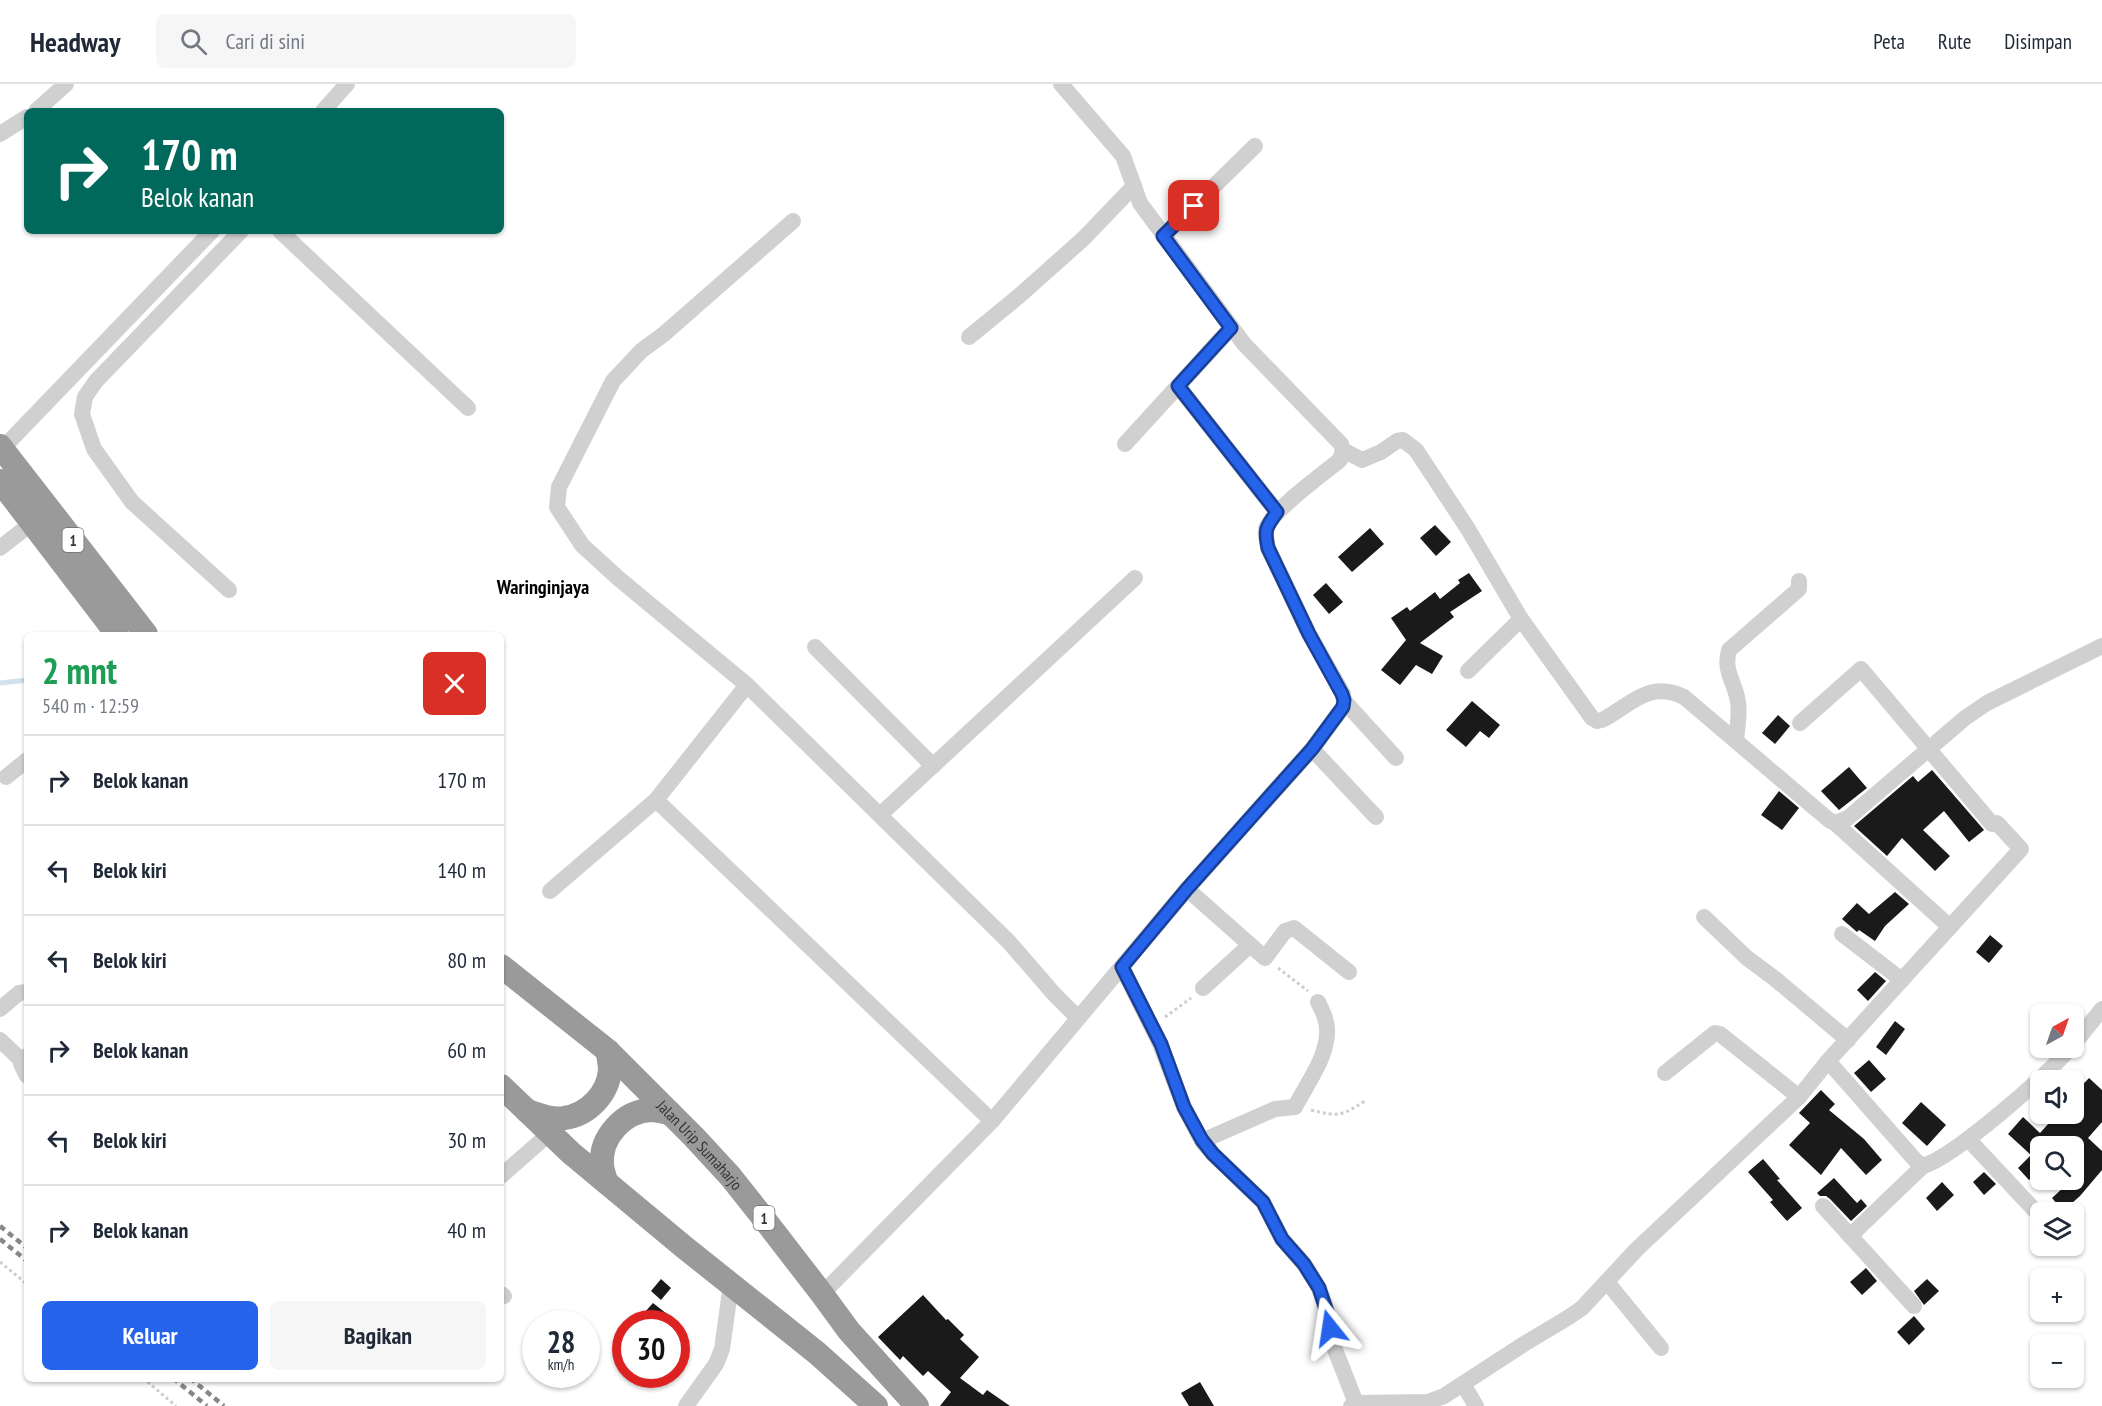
<!DOCTYPE html>
<html lang="id">
<meta charset="utf-8">
<style>
:root{--surface:#fff;--page:#f6f6f7;--text:#1f2937;--muted:#747a83;--line:#e0e1e3;--accent:#2563eb}
body{margin:0;font-family:"PT Sans Narrow",sans-serif;background:var(--page);color:var(--text);height:100vh;display:flex;flex-direction:column;font-size:22px;white-space:nowrap}
*{box-sizing:border-box;margin:0}
p{font-size:20px;color:var(--muted)}
.icon{flex:none;width:33px;height:33px;fill:none;stroke:currentColor;stroke-width:2;stroke-linecap:round;stroke-linejoin:round}
.map{position:relative;flex:1;overflow:hidden}
.drawer{position:absolute;left:24px;top:548px;width:480px;height:750px;display:flex;flex-direction:column;background:var(--surface);border-radius:9px;box-shadow:0 2px 4px #0004}
.drawer>*{flex:none}
.banner{position:absolute;left:24px;top:24px;width:480px;height:126px;border-radius:9px;box-shadow:0 2px 4px #0004;background:#00695c;color:#fff;overflow:hidden}
.needle{width:39px;rotate:40deg}
.controls{position:absolute;left:2030px;top:920px;display:grid;gap:12px}
.controls a{display:grid;place-items:center;width:54px;height:54px;border-radius:9px;background:var(--surface);box-shadow:0 2px 4px #0004;font-size:30px}
.speed{position:absolute;left:522px;top:1226px;display:flex;gap:12px;font-size:30px;font-weight:700;text-align:center}
.speed>*{display:grid;place-content:center;width:78px;height:78px;border-radius:50%;background:var(--surface);box-shadow:0 2px 4px #0004;line-height:1}
.speed small{font-size:15px;font-weight:400}
.speed .limit{border:9px solid #d22;background:#fff;color:#111}
.pin{position:absolute;display:grid;place-items:center;width:51px;height:51px;color:#fff;margin:-26px;border-radius:12px;box-shadow:0 3px 9px #0006}
.me{position:absolute;width:66px;margin:-33px;rotate:345deg;stroke-linejoin:round;filter:drop-shadow(0 0 4px #0008)}
.turn{display:flex;align-items:center;gap:21px;height:126px;padding:0 18px;font-size:27px}
.turn .icon{width:78px;height:78px;stroke-width:2.5}
.turn b{display:block;font-size:42px;line-height:51px}
.round{display:grid;place-items:center;flex:none;width:63px;height:63px;border-radius:9px;background:var(--page)}
.overview{display:flex;align-items:center;justify-content:space-between;height:102px;padding:0 18px}
h1{font-size:36px;font-weight:700;line-height:45px;color:#1e9e55}
.primary-button{display:flex;gap:12px;margin-top:auto;padding:12px 18px}
.primary-button a{flex:1;height:69px;border-radius:9px;background:var(--accent);color:#fff;font-size:24px;font-weight:700;line-height:69px;text-align:center}
.primary-button a+a{background:var(--page);color:var(--text)}
ul{padding:0;list-style:none}
li{display:flex;align-items:center;gap:18px;height:90px;padding:0 18px;border-top:2px solid var(--line)}
li div{flex:1}
li b{display:block;font-size:22px}
li em{font-style:normal}
header{display:flex;align-items:center;gap:36px;box-sizing:border-box;height:84px;padding:0 30px;background:var(--surface);border-bottom:2px solid var(--line)}
header strong{font-size:28px}
nav{display:flex;gap:33px;margin-inline-start:auto;font-size:21px}
.search{width:420px;height:54px;background:var(--page);display:flex;align-items:center;gap:15px;box-sizing:border-box;padding:0 21px;border-radius:9px;color:var(--muted);font-size:22px}
.map>svg:first-child{display:block}
.lines{fill:none;stroke-linecap:round;stroke-linejoin:round}
.stream{stroke:#cfe2ee;stroke-width:5}
.building{fill:#1a1a1a}
.path{stroke:#cdcdcd;stroke-width:3;stroke-dasharray:3 3;stroke-linecap:butt}
.minor{stroke:#d0d0d0;stroke-width:16}
.highway{stroke:#9a9a9a;stroke-width:24}
.rail{stroke:#888;stroke-width:4.5;stroke-dasharray:6 4.5;stroke-linecap:butt}
.route-casing{stroke:#184099;stroke-width:15}
.route{stroke:#2563eb;stroke-width:10}
.labels{text-anchor:middle;dominant-baseline:central;stroke-width:6;stroke-linejoin:round;paint-order:stroke}
.shield{fill:#fff;stroke:#707070;stroke-width:1.5}
.shield-label{font-size:15px;font-weight:bold;fill:#333}
.street-label{font-size:16px;fill:#333;stroke:#fff}
.quarter-label{font-size:20px;font-weight:bold;fill:#000;stroke:#fff}
</style>
<header>
<strong>Headway</strong>
<div class="search"><svg class="icon" aria-label="search" viewBox="0 0 24 24"><circle cx="10" cy="10" r="6"/><path d="M15 15l6 6"/></svg>Cari di sini</div>
<nav><a>Peta</a><a>Rute</a><a>Disimpan</a></nav>
</header>
<div class="map">
<svg width="2102" height="1322" viewBox="0 0 2102 1322">
<rect width="100%" height="100%" fill="#fff"/>
<g class="lines">
<!-- stream -->
<polyline class="stream" points="0,599 27,596"/>
</g>
<!-- building -->
<g class="building">
<polygon points="1435,441 1451,458 1436,472 1420,454"/>
<polygon points="1370,444 1384,460 1352,488 1338,473"/>
<polygon points="1469,489 1482,507 1450,528 1454,533 1420,559 1443,572 1432,590 1416,581 1400,601 1381,586 1406,556 1391,534 1407,523 1410,527 1435,508 1440,515 1460,499 1458,496"/>
<polygon points="1326,499 1343,518 1329,530 1313,511"/>
<polygon points="1472,617 1500,641 1489,654 1480,647 1466,663 1446,646"/>
<polygon points="1778,631 1790,642 1775,660 1762,649"/>
<polygon points="1849,683 1867,704 1839,726 1821,707"/>
<polygon points="1932,686 1984,746 1969,758 1944,727 1923,746 1950,772 1935,787 1902,754 1887,772 1854,742 1913,692 1918,698"/>
<polygon points="1779,707 1799,724 1782,746 1761,731"/>
<polygon points="1895,808 1909,820 1885,842 1875,857 1859,846 1857,848 1842,835 1857,819 1869,830"/>
<polygon points="1990,851 2003,862 1989,879 1976,868"/>
<polygon points="1875,888 1886,897 1868,917 1857,906"/>
<polygon points="1895,937 1905,945 1886,971 1876,963"/>
<polygon points="1869,976 1886,995 1871,1008 1854,989"/>
<polygon points="2089,994 2102,1006 2102,1038 2088,1054 2102,1067 2102,1086 2080,1112 2063,1127 2052,1114 2077,1091 2074,1088 2081,1081 2073,1073 2073,1062 2040,1062 2040,1087 2029,1096 2018,1084 2031,1071 2008,1050 2023,1033 2040,1049 2058,1029 2073,1029 2073,1011"/>
<polygon points="1821,1006 1835,1020 1829,1026 1864,1055 1882,1076 1866,1091 1841,1064 1821,1091 1789,1061 1810,1039 1799,1029"/>
<polygon points="1921,1018 1946,1041 1927,1062 1902,1039"/>
<polygon points="1763,1075 1780,1095 1777,1096 1802,1124 1787,1137 1770,1118 1773,1116 1748,1088"/>
<polygon points="1984,1088 1996,1100 1984,1111 1973,1098"/>
<polygon points="1834,1094 1857,1119 1861,1115 1867,1122 1851,1137 1830,1115 1826,1112 1820,1112 1817,1109"/>
<polygon points="1942,1098 1954,1111 1937,1127 1926,1114"/>
<polygon points="1866,1184 1877,1197 1862,1211 1850,1198"/>
<polygon points="661,1195 671,1204 661,1216 651,1207"/>
<polygon points="1927,1195 1939,1207 1924,1221 1914,1207"/>
<polygon points="923,1211 946,1236 948,1235 964,1251 960,1255 979,1273 960,1294 983,1311 987,1306 1010,1322 940,1322 951,1308 928,1287 923,1292 903,1272 900,1276 878,1253"/>
<polygon points="653,1219 667,1230 660,1239 635,1239"/>
<polygon points="1914,1232 1925,1245 1909,1261 1897,1248"/>
<polygon points="1200,1298 1214,1322 1189,1322 1181,1309"/>
</g>
<g class="lines">
<!-- path -->
<g class="path">
<polyline points="1278,884 1308,907"/>
<polyline points="1165,933 1191,914"/>
<path d="M1311 1026C1339 1033 1341 1032 1365 1017"/>
<polyline points="0,1178 27,1200"/>
<polyline points="143,1294 176,1322"/>
</g>
<!-- minor -->
<g class="minor">
<polyline points="36,27 66,0"/>
<polyline points="323,27 347,0"/>
<polyline points="0,50 27,33"/>
<polyline points="793,137 664,250 641,267 613,297 559,403 557,423 582,461 618,494 747,601 1009,858 1054,910 1078,934"/>
<polyline points="280,147 468,324"/>
<polyline points="1163,152 1255,62"/>
<polyline points="969,253 1019,212 1083,155 1134,102"/>
<polyline points="1178,302 1277,428"/>
<polyline points="1125,360 1231,244"/>
<polyline points="2,365 212,147"/>
<path d="M1343 366 1362 376 1381 368 1397 357 1403 356 1416 366 1468 445 1521 535 1592 634 1597 637 1602 636C1631 621 1648 596 1684 613L1829 736 1835 739 1950 843"/>
<polyline points="0,464 32,439"/>
<polyline points="229,506 132,418 94,365 82,330 85,313 96,297 241,147"/>
<polyline points="815,563 933,682"/>
<polyline points="1468,587 1521,535"/>
<polyline points="1344,617 1396,674"/>
<polyline points="1800,639 1861,585 1992,740 1997,739 2021,765 1828,977"/>
<path d="M1736 657C1737 644 1740 631 1738 618 1735 597 1723 588 1729 566L1799 505V497"/>
<polyline points="1312,665 1376,733"/>
<polyline points="6,693 27,676"/>
<polyline points="656,716 992,1037"/>
<polyline points="881,730 1135,494"/>
<polyline points="1835,739 1848,734 1965,634 1987,619 2102,562"/>
<polyline points="1187,805 1265,874 1285,847 1294,844 1349,888"/>
<polyline points="550,807 656,716 747,601"/>
<polyline points="1704,833 1747,874 1774,894 1848,956"/>
<polyline points="1842,850 1902,896"/>
<polyline points="1122,883 1160,960 1184,1023 1202,1057 1213,1070 1263,1118 1282,1155 1304,1180 1319,1204 1328,1231 1332,1258 1356,1319"/>
<polyline points="1203,904 1250,861"/>
<polyline points="0,925 19,909 27,908"/>
<polyline points="0,956 22,977"/>
<polyline points="2073,961 2102,925"/>
<polyline points="27,972 21,980 27,992"/>
<polyline points="1665,989 1715,949 1720,950 1799,1013"/>
<polyline points="1968,1055 2040,1132"/>
<path d="M1202 1057 1275 1025 1295 1023C1306 1001 1326 975 1327 950 1328 938 1323 928 1318 918"/>
<polyline points="501,1092 550,1049"/>
<polyline points="1823,1122 1914,1222"/>
<polyline points="1850,1152 1923,1082"/>
<polyline points="1607,1198 1661,1264"/>
<polyline points="501,1210 504,1212"/>
<path d="M822 1210 992 1037 1187 805 1312 665 1343 623 1344 617 1343 610 1309 550 1268 464C1267 457 1265 451 1266 445 1271 427 1324 389 1340 376L1343 366 1341 360 1244 260 1140 119 1123 72 1061 0"/>
<polyline points="1463,1300 1476,1322"/>
<polyline points="686,1322 716,1280 722,1265 731,1200"/>
<path d="M1351 1322 1356 1319 1428 1318 1444 1312 1524 1260 1569 1233 1582 1224 1637 1165 1799 1013 1828 977 1916 1077 1923 1082C1954 1073 2049 990 2071 963"/>
</g>
<!-- highway -->
<g class="highway">
<polyline points="0,362 146,550"/>
<polyline points="0,397 117,550"/>
<path id="s1" d="M501 882 608 967 694 1053 730 1092 761 1131 822 1210 849 1247 917 1322"/>
<polyline points="501,1002 571,1069 684,1163 817,1269 876,1322"/>
<path d="M527 1027C539 1031 551 1036 564 1034 588 1031 608 1010 610 986 610 980 608 973 608 967"/>
<path d="M606 1098C605 1092 602 1086 602 1080 600 1053 624 1027 651 1026 657 1026 664 1028 670 1029"/>
</g>
<!-- rail -->
<g class="rail">
<polyline points="0,1142 27,1164"/>
<polyline points="0,1155 27,1177"/>
<polyline points="173,1294 207,1322"/>
<polyline points="190,1294 224,1322"/>
</g>
</g>
<g class="lines">
<defs>
<path id="route" d="M1194 122 1163 152 1231 244 1178 302 1277 428C1266 443 1264 446 1268 464L1309 550 1342 610 1344 616 1343 623 1312 665 1187 805 1122 883 1161 960 1184 1023 1202 1056 1213 1070 1263 1118 1282 1155 1304 1180 1319 1204 1328 1231 1330 1244"/>
</defs>
<!-- route casing -->
<use href="#route" class="route-casing"/>
<!-- route -->
<use href="#route" class="route"/>
</g>
<g class="labels">
<!-- shield labels -->
<g class="shield">
<rect x="62.5" y="444" width="21" height="24" rx="4.5"/>
<rect x="753.5" y="1122" width="21" height="24" rx="4.5"/>
</g>
<g class="shield-label">
<text x="73" y="456">1</text>
<text x="764" y="1134">1</text>
</g>
<!-- street labels -->
<g class="street-label">
<text stroke="none"><textPath href="#s1" startOffset="268">Jalan Urip Sumaharjo</textPath></text>
</g>
<!-- quarter labels -->
<g class="quarter-label">
<text x="543" y="503">Waringinjaya</text>
</g>
</g>
</svg>
<div class="controls">
<a><svg class="needle" viewBox="-14 -14 28 28"><path d="M0-13l5 13h-10z" fill="#e53935"/><path d="M0 13l5-13h-10z" fill="#747a83"/></svg></a>
<a><svg class="icon" aria-label="sound" viewBox="0 0 24 24"><path d="M4 9h4l5-4v14l-5-4H4zM17 9q2 3 0 6"/></svg></a>
<a><svg class="icon" aria-label="search" viewBox="0 0 24 24"><circle cx="10" cy="10" r="6"/><path d="M15 15l6 6"/></svg></a>
<a><svg class="icon" aria-label="layers" viewBox="0 0 24 24"><path d="M12 4l9 5-9 5-9-5zM3 14l9 5 9-5"/></svg></a>
<a>+</a>
<a>−</a>
</div>
<div class="speed"><div>28<small>km/h</small></div><div class="limit">30</div></div>
<div class="pin" style="left:1194px;top:122px;background:#d93025"><svg class="icon" aria-label="arrive" viewBox="0 0 24 24"><path d="M6 21V4h12l-3 4 3 4H6"/></svg></div>
<svg class="me" style="left:1330px;top:1244px" viewBox="-20 -20 40 40"><path d="M0-17L14 15 0 8-14 15z" fill="#2563eb" stroke="#fff" stroke-width="4"/></svg>
<div class="banner">
<div class="turn"><svg class="icon" aria-label="right" viewBox="0 0 24 24"><path d="M7 20v-9h11M14 6l5 5-5 5"/></svg><div><b>170 m</b>Belok kanan</div></div>
</div>
<section class="drawer">
<div class="overview"><div><h1>2 mnt</h1><p>540 m · 12:59</p></div><a class="round" style="background:#d93025;color:#fff"><svg class="icon" aria-label="close" viewBox="0 0 24 24"><path d="M6 6l12 12M18 6L6 18"/></svg></a></div>
<ul>
<li><svg class="icon" aria-label="right" viewBox="0 0 24 24"><path d="M7 20v-9h11M14 6l5 5-5 5"/></svg><div><b>Belok kanan</b></div><em>170 m</em></li>
<li><svg class="icon" aria-label="left" viewBox="0 0 24 24"><path d="M17 20v-9H6M10 6l-5 5 5 5"/></svg><div><b>Belok kiri</b></div><em>140 m</em></li>
<li><svg class="icon" aria-label="left" viewBox="0 0 24 24"><path d="M17 20v-9H6M10 6l-5 5 5 5"/></svg><div><b>Belok kiri</b></div><em>80 m</em></li>
<li><svg class="icon" aria-label="right" viewBox="0 0 24 24"><path d="M7 20v-9h11M14 6l5 5-5 5"/></svg><div><b>Belok kanan</b></div><em>60 m</em></li>
<li><svg class="icon" aria-label="left" viewBox="0 0 24 24"><path d="M17 20v-9H6M10 6l-5 5 5 5"/></svg><div><b>Belok kiri</b></div><em>30 m</em></li>
<li><svg class="icon" aria-label="right" viewBox="0 0 24 24"><path d="M7 20v-9h11M14 6l5 5-5 5"/></svg><div><b>Belok kanan</b></div><em>40 m</em></li>
</ul>
<div class="primary-button"><a>Keluar</a><a>Bagikan</a></div>
</section>
</div>
